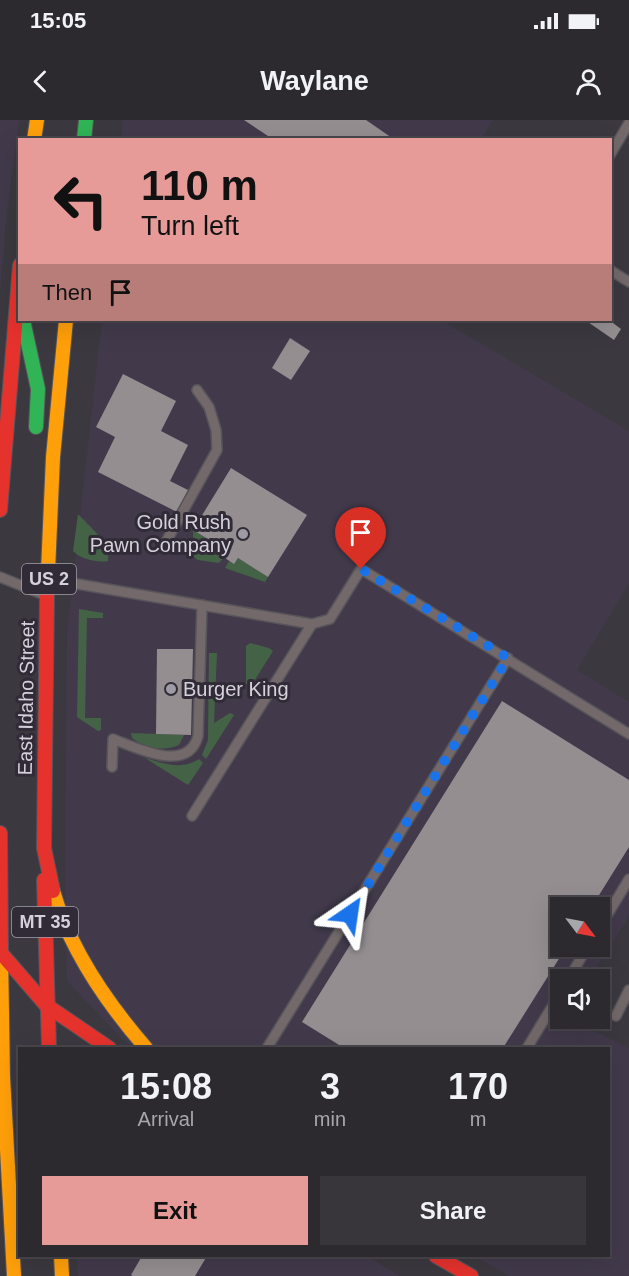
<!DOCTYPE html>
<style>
:root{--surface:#2c2a2f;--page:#38363b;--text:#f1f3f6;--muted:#a6a7aa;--line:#48464b;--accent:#e69b98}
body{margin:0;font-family:Helvetica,sans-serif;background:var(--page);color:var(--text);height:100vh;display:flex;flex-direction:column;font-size:22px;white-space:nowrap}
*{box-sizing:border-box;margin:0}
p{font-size:20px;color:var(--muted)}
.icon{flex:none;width:33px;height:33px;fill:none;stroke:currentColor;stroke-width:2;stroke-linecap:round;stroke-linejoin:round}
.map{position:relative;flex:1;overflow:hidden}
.sheet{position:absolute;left:18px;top:927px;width:592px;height:210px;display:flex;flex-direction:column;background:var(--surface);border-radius:0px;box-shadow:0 6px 24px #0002,0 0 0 2px var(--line)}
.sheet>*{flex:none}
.top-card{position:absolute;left:18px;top:18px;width:594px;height:183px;border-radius:0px;box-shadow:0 6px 24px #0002,0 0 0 2px var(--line);background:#e69b98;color:#111;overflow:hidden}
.needle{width:39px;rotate:122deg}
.buttons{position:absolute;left:550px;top:777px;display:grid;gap:12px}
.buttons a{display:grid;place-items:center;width:60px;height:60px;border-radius:0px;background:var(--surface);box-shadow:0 6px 24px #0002,0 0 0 2px var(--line);font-size:30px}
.pin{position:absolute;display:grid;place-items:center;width:51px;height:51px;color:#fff;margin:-62px -26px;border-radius:50% 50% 50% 0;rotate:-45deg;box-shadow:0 0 6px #0007}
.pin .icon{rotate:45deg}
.me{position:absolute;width:66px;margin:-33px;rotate:32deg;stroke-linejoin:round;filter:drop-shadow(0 0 4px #0008)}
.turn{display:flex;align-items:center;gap:21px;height:126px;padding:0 24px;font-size:27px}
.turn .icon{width:78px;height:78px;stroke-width:2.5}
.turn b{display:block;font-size:42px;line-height:51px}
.then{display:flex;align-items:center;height:57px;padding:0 24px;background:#0003;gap:12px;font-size:22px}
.eta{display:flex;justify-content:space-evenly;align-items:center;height:102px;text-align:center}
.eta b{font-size:36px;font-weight:800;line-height:42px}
.cta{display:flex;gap:12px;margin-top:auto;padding:12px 24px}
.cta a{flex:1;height:69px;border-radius:0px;background:var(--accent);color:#111;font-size:24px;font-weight:800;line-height:69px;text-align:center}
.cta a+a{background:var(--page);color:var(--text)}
.status{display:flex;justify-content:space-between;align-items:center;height:42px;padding:0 30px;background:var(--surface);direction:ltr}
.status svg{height:16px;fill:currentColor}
header{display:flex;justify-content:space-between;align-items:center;height:78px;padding:0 24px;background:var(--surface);font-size:27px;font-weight:800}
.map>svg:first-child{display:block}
.built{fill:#423a4b;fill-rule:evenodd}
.green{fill:#446246}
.building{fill:#948e91}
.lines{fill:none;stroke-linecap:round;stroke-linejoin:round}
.lane-casing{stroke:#57545a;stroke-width:12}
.fast-casing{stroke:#57545a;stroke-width:16}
.slow-casing{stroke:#57545a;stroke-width:16}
.jam-casing{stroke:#57545a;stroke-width:16}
.lane{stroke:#73696a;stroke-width:9}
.fast{stroke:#30b455;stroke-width:14}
.slow{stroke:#ff9f0a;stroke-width:14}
.jam{stroke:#e5322d;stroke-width:14}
.route{stroke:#1a73e8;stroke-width:10;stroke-dasharray:0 18}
.poi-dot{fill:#9f9ba4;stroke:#312b37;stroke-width:2}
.labels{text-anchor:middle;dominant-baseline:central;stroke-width:6;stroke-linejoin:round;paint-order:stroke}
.shield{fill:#312b37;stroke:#a49fa9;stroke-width:1.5}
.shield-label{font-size:18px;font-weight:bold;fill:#d5d1da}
.poi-label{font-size:20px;fill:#d5d1da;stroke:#312b37;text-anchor:end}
.street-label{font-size:20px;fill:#d5d1da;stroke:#312b37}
</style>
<div class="status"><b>15:05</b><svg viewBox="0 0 49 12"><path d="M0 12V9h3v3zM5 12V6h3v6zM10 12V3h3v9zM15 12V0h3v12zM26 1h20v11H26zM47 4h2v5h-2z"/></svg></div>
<header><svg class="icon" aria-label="back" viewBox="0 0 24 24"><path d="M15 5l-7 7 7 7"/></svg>Waylane<svg class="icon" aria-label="person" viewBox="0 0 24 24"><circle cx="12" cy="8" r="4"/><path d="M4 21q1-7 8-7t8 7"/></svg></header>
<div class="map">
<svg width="629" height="1156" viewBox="0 0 629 1156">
<rect width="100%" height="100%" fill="#3b383f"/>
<!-- built -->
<g class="built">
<polygon points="0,0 19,0 5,109 0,174"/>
<polygon points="123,0 493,0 481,19 121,20"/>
<path d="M102 200H441L629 311V463L577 550 629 582V796L589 859 561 860V898L570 899 629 928V1156H509L475 1136H609V928H135L125 922 67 861 65 758 67 515ZM561 788H600V826H561Z"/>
<polygon points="77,1136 367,1136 400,1156 78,1156"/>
</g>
<!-- green -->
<g class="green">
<path d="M78 394C89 406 111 423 108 441 98 443 80 439 73 431Z"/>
<polygon points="193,410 223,428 219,434 224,437 219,443 198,440 194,437"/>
<polygon points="238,438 268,457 265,462 225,448 229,441 234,443"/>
<polygon points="79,489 103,493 103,498 87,498 85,598 101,598 101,610 98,611 77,597"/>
<polygon points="250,523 269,528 273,531 251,566 248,567 246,563 246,526"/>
<polygon points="209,533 217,533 214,603 230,593 234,595 206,639 202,635 208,620"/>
<path d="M131 613 184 615 179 625C163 632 145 628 132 618Z"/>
<path d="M145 638C164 643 180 651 199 639L203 643 188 665Z"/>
</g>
<!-- building -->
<g class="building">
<polygon points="244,0 366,0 395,20 274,20"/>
<polygon points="585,200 609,200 621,209 614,220"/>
<polygon points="290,218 310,231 291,260 272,248"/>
<polygon points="123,254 176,281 161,311 188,325 170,361 188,370 177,392 98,352 115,317 96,307"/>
<polygon points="231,348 307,395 268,457 238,438 234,444 219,434 223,428 193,410"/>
<polygon points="157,529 193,529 191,615 156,614"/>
<polygon points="502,581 629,660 629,727 591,788 561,788 561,826 567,826 503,928 344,928 302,902"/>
<polygon points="142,1136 147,1137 207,1136 195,1156 133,1156 131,1155"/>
</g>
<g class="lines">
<defs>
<g id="lane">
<polyline points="610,35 629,3"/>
<polyline points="610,150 629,162"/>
<polyline points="167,420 217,330 216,310 209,287 197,270"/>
<polyline points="0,457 42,474"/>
<polyline points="54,460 312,504"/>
<path d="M112 647 113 619C137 628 188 654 198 616L202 485"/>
<polyline points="192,696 312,504 330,499 361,449 629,614"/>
<polyline points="600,807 629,759"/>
<polyline points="568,860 588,826"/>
<polyline points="616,896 629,870"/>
<polyline points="267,928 508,538"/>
<polyline points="527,928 561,872"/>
</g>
<g id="fast">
<polyline points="84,20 86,0"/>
<polyline points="23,200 38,269 36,307"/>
</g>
<g id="slow">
<polyline points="34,20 37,0"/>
<polyline points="47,474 53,337 66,200"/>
<path d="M53 771C70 830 106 882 146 928"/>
<polyline points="1,833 3,957 14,1156"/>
<polyline points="61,1136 62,1156"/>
</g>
<g id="jam">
<polyline points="0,390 20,145"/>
<polyline points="47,474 44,728 53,771"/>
<polyline points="0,713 1,833 46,885 109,928"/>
<polyline points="44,760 49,928"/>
<polyline points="436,1136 471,1156"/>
</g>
</defs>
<!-- lane casing -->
<use href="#lane" class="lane-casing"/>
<!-- fast casing -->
<use href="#fast" class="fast-casing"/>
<!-- slow casing -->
<use href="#slow" class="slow-casing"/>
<!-- jam casing -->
<use href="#jam" class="jam-casing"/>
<!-- lane -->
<use href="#lane" class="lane"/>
<!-- fast -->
<use href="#fast" class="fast"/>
<!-- slow -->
<use href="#slow" class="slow"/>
<!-- jam -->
<use href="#jam" class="jam"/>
</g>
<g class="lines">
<!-- route -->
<polyline class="route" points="350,794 508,538 361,449"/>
</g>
<!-- markers -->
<g class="poi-dot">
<circle cx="243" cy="414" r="6"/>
<circle cx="171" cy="569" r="6"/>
</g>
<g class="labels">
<!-- shield labels -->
<g class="shield">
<rect x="22" y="444" width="54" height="30" rx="4.5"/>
<rect x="12" y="787" width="66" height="30" rx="4.5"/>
</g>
<g class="shield-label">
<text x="49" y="459">US 2</text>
<text x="45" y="802">MT 35</text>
</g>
<!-- poi labels -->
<g class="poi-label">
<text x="231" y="402">Gold Rush<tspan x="231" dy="23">Pawn Company</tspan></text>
<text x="183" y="569" text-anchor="start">Burger King</text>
</g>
<!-- street labels -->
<g class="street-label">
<text transform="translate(26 578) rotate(-89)">East Idaho Street</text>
</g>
</g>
</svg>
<div class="buttons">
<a><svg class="needle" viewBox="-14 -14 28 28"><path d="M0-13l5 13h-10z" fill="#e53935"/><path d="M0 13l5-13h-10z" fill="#a6a7aa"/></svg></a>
<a><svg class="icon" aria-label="sound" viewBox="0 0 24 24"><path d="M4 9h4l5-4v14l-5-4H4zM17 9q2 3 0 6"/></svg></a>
</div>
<div class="pin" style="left:361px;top:449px;background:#d93025"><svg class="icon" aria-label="arrive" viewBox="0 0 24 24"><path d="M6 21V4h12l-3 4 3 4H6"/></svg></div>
<svg class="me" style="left:350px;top:794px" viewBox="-20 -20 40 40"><path d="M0-17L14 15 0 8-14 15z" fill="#1a73e8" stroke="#fff" stroke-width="4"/></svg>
<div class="top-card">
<div class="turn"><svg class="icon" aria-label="left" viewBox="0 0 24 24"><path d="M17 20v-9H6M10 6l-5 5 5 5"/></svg><div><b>110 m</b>Turn left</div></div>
<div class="then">Then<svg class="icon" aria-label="arrive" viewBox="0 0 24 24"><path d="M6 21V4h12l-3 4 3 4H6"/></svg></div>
</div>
<section class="sheet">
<div class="eta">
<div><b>15:08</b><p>Arrival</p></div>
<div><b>3</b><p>min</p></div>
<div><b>170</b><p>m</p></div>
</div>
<div class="cta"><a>Exit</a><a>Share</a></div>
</section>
</div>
